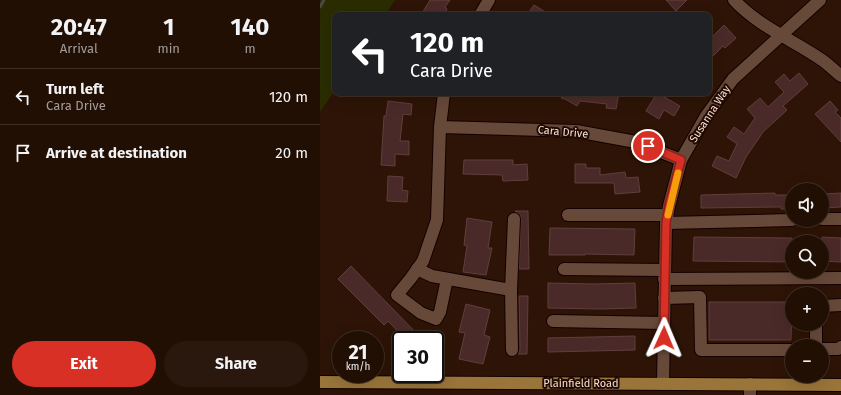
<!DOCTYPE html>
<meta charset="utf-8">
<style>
:root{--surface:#220f04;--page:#2a180e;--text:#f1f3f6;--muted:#a29c9a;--line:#3f2f26;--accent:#d93025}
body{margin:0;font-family:"Fira Sans",sans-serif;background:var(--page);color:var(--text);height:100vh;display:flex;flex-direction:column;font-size:15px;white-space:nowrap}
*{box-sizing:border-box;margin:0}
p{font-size:13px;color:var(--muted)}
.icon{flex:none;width:22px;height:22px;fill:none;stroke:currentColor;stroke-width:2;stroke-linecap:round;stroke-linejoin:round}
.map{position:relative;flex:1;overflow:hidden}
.sheet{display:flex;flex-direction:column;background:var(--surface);width:320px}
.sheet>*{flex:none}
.hud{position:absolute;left:12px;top:12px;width:380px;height:84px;border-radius:8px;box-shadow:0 4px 16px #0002,0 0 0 1px var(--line);background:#202124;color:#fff;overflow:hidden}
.fabs{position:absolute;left:465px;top:183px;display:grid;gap:8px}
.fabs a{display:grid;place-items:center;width:44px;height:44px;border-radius:50%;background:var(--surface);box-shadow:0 4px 16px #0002,0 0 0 1px var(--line);font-size:20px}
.speed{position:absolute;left:12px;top:331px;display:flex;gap:8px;font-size:20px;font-weight:700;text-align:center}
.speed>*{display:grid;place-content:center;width:52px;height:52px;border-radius:50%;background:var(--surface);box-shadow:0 4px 16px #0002,0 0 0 1px var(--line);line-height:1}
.speed small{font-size:10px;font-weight:400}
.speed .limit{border:2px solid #111;border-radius:6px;background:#fff;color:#111}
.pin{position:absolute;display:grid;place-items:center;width:34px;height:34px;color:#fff;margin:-17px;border:2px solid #fff;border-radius:50%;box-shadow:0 1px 4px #0007}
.me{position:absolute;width:44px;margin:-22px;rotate:1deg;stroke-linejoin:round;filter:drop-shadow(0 0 3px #0008)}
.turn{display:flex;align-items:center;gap:14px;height:84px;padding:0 12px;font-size:18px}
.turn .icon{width:52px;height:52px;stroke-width:2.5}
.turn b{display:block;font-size:28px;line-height:34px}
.eta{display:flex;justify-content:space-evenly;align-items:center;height:68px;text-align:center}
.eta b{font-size:24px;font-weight:700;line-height:28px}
.primary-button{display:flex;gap:8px;margin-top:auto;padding:8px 12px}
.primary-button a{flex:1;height:46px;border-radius:24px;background:var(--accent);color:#fff;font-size:16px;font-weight:700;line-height:46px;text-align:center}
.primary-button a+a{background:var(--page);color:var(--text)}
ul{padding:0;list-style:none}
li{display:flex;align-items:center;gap:12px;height:56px;padding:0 12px;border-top:1px solid var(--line)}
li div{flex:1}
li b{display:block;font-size:15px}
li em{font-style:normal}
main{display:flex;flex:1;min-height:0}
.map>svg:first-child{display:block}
.green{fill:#2a2c00}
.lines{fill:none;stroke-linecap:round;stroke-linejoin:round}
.stream{stroke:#494849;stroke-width:3}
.building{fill:#4a2a28;stroke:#603e3c}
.minor-casing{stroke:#140100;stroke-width:14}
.major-casing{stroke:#140100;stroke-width:14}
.minor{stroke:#67493a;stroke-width:12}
.major{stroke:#997539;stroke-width:12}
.route-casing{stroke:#8d1f18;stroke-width:10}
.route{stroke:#d93025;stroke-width:7}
.slow{stroke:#f59e0b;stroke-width:7}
.labels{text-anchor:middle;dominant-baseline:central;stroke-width:4;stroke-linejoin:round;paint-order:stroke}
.street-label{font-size:11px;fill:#f2dfd6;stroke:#230a01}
</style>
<main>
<section class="sheet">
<div class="eta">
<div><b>20:47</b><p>Arrival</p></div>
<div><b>1</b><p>min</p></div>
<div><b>140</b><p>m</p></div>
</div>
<ul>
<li><svg class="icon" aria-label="left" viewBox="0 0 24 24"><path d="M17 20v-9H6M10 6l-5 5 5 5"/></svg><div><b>Turn left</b><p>Cara Drive</p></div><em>120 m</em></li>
<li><svg class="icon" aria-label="arrive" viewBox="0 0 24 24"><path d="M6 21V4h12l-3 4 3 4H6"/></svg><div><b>Arrive at destination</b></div><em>20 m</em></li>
</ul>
<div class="primary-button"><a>Exit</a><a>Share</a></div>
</section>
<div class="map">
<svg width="521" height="395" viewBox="0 0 521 395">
<rect width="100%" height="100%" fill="#2d1406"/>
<!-- green -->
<polygon class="green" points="0,0 75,0 65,15 15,15 15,90 0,112"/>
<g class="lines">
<!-- stream -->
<polyline class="stream" points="0,7 4,0"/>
</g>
<!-- building -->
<g class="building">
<polygon points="110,0 130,0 125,7 127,9 124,15 101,15"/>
<polygon points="346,0 367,0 356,11"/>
<polygon points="214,5 230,15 207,15"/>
<polygon points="404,25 416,38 405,48 403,46 389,60 389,40"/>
<polygon points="479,73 488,84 463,106 467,110 443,132 426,157 416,178 392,166 397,156 409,161 417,144 407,137 414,127 424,134 435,118 427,109 440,98 448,107 464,92 455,82 464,74 470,81"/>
<polygon points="235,93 299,93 296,109 286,108 287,104 260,101 257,106 245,99 241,98 242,97"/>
<polygon points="337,93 360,106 354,116 344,110 339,119 326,111"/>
<polygon points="68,101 92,104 91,115 83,114 80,141 89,141 89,155 75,154 75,166 61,165 64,116 66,116"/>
<polygon points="510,101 518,110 515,112 521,118 521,142 495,114"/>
<polygon points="144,160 193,160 193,165 207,164 208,180 183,181 182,175 143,174"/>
<polygon points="255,164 266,164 266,168 280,168 280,175 305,172 306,178 318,177 320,192 295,194 294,183 255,183"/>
<polygon points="68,176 83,177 82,190 88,191 87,202 67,201"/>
<polygon points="455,193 455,195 472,195 472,209 461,209 461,207 381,208 381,195"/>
<polygon points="521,193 521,207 502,208 502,194"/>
<polygon points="195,211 208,211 209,269 199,269 201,219 200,215"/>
<polygon points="147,218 172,222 168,248 172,248 166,275 143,272 147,246 144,245"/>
<polygon points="230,228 315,229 314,255 265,254 265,255 229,255"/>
<polygon points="374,237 472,238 472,262 373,261"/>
<polygon points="502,237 521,238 521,262 502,261"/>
<polygon points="31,266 103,340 86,340 68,321 64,325 18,279"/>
<polygon points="228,283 274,284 315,283 316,308 281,309 228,308"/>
<polygon points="199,296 208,296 207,354 198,354 200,350"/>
<polygon points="389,302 472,302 471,340 389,340"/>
<polygon points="146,304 170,310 164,335 170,337 163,364 139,359 145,333 139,332"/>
<polygon points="315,336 315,350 228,352 228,338"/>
</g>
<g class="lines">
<defs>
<g id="minor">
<path d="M414 0C438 26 473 40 502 60 509 65 515 71 521 76"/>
<polyline points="160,15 169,0"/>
<polyline points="124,93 120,127 117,220 103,261 91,278 77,295 101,313 116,319 120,312 127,279"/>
<polyline points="120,127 256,131 316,142 361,160"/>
<polyline points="248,215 347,215"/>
<polyline points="502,219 521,219"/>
<polyline points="346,223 472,220"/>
<polyline points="97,269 112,276 191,290 192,350"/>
<polyline points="244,269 345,270"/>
<polyline points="344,279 521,278"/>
<polyline points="191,290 194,219"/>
<polyline points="344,298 380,297 381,350 472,350"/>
<polyline points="502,306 521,305"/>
<polyline points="233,321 344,323"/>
<polyline points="496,346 496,324"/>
<polyline points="502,349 518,349 521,347"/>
<polyline points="343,384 346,223 349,206 361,160 386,116 413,79 500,0"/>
<polyline points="430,395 430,384"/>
</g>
<polyline id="major" points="0,382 521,385"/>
</defs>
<!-- minor casing -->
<use href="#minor" class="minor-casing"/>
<!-- major casing -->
<use href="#major" class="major-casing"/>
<!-- minor -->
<use href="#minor" class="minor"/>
<!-- major -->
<use href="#major" class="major"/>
</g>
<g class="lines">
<defs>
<polyline id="route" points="328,146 361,160 349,206 346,223 344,338"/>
</defs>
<!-- route casing -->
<use href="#route" class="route-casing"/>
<!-- route -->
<use href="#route" class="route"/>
<!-- slow -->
<polyline class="slow" points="348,215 358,173"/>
</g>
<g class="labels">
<!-- street labels -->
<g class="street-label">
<text transform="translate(390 114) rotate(-57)">Susanna Way</text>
<text transform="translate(243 132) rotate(5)">Cara Drive</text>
<text x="261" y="383">Plainfield Road</text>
</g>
</g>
</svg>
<div class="fabs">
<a><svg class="icon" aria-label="sound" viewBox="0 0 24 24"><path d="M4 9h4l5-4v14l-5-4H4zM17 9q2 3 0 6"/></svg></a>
<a><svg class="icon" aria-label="search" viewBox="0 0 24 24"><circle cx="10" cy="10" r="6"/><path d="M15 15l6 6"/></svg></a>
<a>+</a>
<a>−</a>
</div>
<div class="speed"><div>21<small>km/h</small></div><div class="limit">30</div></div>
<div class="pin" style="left:328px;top:146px;background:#d93025"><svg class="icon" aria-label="arrive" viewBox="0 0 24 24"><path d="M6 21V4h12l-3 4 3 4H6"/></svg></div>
<svg class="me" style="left:344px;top:338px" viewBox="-20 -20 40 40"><path d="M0-17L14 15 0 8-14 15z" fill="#d93025" stroke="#fff" stroke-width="4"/></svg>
<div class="hud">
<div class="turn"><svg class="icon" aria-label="left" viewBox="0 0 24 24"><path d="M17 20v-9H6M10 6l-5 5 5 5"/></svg><div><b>120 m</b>Cara Drive</div></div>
</div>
</div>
</main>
